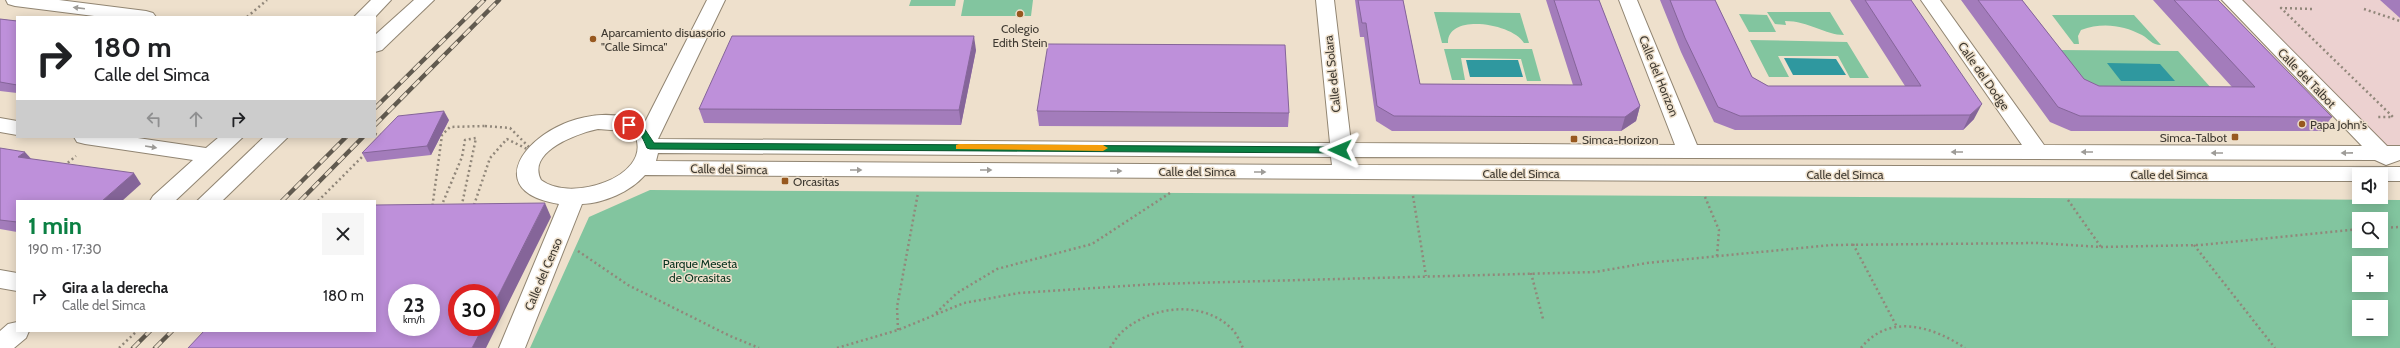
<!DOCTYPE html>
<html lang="es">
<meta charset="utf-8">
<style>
:root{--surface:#fff;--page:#f6f6f6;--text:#202124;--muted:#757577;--accent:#0b8043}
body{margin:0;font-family:Cabin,sans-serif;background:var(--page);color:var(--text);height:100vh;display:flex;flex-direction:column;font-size:15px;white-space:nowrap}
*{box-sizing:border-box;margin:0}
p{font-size:13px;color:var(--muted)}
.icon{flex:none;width:22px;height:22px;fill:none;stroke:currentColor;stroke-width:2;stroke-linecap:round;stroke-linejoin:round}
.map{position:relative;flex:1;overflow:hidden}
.details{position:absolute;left:16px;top:200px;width:360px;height:132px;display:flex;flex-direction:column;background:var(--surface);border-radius:0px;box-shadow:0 2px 10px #0003}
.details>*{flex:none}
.guide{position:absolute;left:16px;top:16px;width:360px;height:122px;border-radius:0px;box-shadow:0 2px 10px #0003;background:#fff;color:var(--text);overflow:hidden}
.buttons{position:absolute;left:2352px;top:168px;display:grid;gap:8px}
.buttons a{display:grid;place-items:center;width:36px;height:36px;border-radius:0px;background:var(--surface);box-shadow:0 2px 10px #0003;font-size:20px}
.speed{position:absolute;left:388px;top:284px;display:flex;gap:8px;font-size:20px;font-weight:700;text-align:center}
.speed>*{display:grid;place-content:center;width:52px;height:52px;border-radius:50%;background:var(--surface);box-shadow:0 2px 10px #0003;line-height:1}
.speed small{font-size:10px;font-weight:400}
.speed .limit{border:6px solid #d22;background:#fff;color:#111}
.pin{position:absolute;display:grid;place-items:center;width:34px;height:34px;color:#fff;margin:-17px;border:2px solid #fff;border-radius:50%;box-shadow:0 1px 4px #0007}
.me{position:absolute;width:44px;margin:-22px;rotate:271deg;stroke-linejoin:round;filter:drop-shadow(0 0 3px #0008)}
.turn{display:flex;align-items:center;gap:14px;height:84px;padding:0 12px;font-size:18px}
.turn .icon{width:52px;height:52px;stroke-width:2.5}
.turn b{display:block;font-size:28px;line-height:34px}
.lanes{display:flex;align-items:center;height:38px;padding:0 12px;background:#0003;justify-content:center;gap:20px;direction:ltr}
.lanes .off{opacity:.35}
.round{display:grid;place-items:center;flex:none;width:42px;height:42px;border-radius:0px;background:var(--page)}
.headline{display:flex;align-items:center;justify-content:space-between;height:68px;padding:0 12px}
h1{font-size:24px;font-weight:800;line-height:30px;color:var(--accent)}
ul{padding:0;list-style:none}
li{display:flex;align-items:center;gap:12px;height:56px;padding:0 12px}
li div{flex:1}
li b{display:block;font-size:15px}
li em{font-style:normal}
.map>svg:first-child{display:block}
.commercial{fill:#ecd1d0}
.green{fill:#82c59f;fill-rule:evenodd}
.water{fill:#2f989f}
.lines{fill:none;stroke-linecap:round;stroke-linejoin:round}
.minor-casing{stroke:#918572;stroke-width:2}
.path{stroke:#91877a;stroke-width:2.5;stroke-dasharray:2 3;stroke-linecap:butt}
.minor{fill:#fff;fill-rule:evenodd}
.rail-casing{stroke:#615a4f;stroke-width:4.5}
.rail{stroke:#eee0cc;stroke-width:3;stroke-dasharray:9;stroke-linecap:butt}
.wall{fill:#a37cbb}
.shaded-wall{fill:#856599}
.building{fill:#be90da;stroke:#856599;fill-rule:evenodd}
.oneway{fill:#9e9c98}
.route{fill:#0b8043;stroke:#07532c}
.slow{fill:#f59e0b}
.poi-dot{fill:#97581f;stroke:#eee0cc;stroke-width:1.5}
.labels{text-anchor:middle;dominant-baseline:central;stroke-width:3;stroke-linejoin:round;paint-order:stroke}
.poi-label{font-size:12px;fill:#3e3931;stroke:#eee0cc;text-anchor:start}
.street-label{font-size:12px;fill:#3e3931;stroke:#eee0cc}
.park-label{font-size:12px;fill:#08331f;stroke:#eee0cc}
</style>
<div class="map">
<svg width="2400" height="348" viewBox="0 0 2400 348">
<rect width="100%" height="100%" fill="#eee0cc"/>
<!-- commercial -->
<polygon class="commercial" points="2231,0 2400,0 2400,153 2381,152"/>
<!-- green -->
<g class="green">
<polygon points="911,0 956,0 955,6 909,6"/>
<polygon points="964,0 1033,0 1031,16 961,16"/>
<path d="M1434 12 1520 13 1529 43H1524C1512 23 1447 13 1448 43H1442Z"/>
<path d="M1767 12H1830L1844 35C1825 35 1809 21 1785 21L1786 25 1775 24Z"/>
<polygon points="1739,14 1767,15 1776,32 1749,32"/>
<path d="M2052 15H2134L2161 45C2152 45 2149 39 2142 35 2123 25 2102 22 2081 30L2078 36 2079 44H2074Z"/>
<polygon points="1750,40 1847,42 1869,78 1850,78 1838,56 1778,56 1789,77 1769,77"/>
<polygon points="1444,49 1532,49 1541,81 1527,81 1521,59 1461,58 1465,80 1452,80"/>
<polygon points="2057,50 2178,51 2212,89 2086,88"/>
<path d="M650 190 2400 200V348H530L589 217ZM2359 219H2381V241H2359ZM2359 263H2381V285H2359ZM2359 307H2381V329H2359Z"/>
</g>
<!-- water -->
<g class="water">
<polygon points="1784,58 1836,59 1846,75 1793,75"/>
<polygon points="1466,60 1518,60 1523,77 1470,77"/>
<polygon points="2107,63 2160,64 2175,81 2121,81"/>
</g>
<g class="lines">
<defs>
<g id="minor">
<polygon points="6,0 59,0 146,11 153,13 156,17 102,17 15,6 8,4"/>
<polygon points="371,0 391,0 375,17 354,17"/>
<polygon points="414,0 434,0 382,50 375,52 375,35"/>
<path d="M707 0H725L658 139 1330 143 1316 0H1334L1351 143 1675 145 1619 0H1637L1697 145H2022L1921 0H1940L2044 145 2362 146 2222 0H2242L2387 146H2400V160L2386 165 2375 160 1353 157V165L2400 167V181H2381V175H2359V181H1700L645 175C630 192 604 203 582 204L525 348H499L559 204C455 188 567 84 644 124ZM598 129 624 131 636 138C650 177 571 203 541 180 526 151 579 133 598 129ZM658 153 1331 157 1332 165 656 161Z"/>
<polygon points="0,118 17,121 17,135 0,132"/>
<polygon points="74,137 131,137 206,148 219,137 243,137 175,201 150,201 153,196 193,160 85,144 77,142"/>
<polygon points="264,137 288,137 222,201 197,201"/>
<polygon points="0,270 17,273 17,291 0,288"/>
<polygon points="17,322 17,331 29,331 26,338 14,348 0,348 0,331 8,324"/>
</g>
</defs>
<!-- minor casing -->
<use href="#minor" class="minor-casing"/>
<!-- path -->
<g class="path">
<polyline points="2312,9 2281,8 2393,117 2377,117"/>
<polyline points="2364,9 2400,21"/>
<polyline points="247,17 267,0"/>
<polygon points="485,126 510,128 535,153 507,139 490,158 473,208 461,209 476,138 465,140 462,157 441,207 432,209 442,135 450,127"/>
<polyline points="375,134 381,135"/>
<polyline points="64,166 76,156"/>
<polyline points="1413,196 1426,276"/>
<polyline points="1705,197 1719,230 1717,256"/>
<polyline points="2068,200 2101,247"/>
<polyline points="318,201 365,154"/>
<polyline points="2381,228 2400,227"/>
<polyline points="1853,244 1897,327"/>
<polyline points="2194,245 2275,348"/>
<polyline points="578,251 628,285 730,336 759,348"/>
<polyline points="1531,273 1543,319"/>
<polyline points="936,313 957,293 997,269 1092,244 1170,193"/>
<polyline points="898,330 897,307 918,193"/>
<polyline points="119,348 137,331"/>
<polyline points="837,348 898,330 964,303 1019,293 1155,284 1595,272 1647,263 1832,245 2038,243 2101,247 2200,245 2359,229"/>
<path d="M1110 348C1114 342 1118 335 1123 331 1153 305 1203 300 1232 329 1237 334 1240 342 1243 348"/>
<path d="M1861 348C1889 313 1932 326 1965 348"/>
</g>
<!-- minor -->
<use href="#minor" class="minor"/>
<defs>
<g id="rail">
<polyline points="375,108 484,0"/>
<polyline points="375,125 499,0"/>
<polyline points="282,201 346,137"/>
<polyline points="300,201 363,137"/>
<polyline points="133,348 150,331"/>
<polyline points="155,348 172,331"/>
</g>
</defs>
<!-- rail casing -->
<use href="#rail" class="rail-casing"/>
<!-- rail -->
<use href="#rail" class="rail"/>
</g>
<!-- wall -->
<g class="wall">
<polygon points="1355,0 1403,0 1420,84 1573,85 1546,0 1599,0 1640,106 1636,121 1621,131 1392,131 1376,121 1364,37 1360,37"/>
<polygon points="1660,0 1715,0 1752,77 1768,86 1905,86 1850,0 1911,0 1974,119 1963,130 1735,130 1714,122 1681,52"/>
<polygon points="1961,0 2022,0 2084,79 2099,86 2232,87 2153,0 2218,0 2332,117 2321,131 2071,131 2050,122"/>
<polygon points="2380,0 2400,0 2400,18"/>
<polygon points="0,19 17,21 17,93 0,91"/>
<polygon points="976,50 961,125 704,123 699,109"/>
<polygon points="1037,111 1289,113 1288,127 1039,126"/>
<polygon points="449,120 431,155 367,162 362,153"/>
<polygon points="0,148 31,159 141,184 17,201 17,232 0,229"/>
</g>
<!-- shaded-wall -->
<g class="shaded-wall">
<polygon points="974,36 976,50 961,125 959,110"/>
<polygon points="1982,104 1974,119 1963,130 1970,115"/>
<polygon points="1640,106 1636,121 1621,131 1625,117"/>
<polygon points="444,111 449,120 431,155 427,146"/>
<polygon points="25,152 34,162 18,157"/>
<polygon points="134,173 141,184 122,201 102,201"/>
<polygon points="545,203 551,217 486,348 472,348 483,327 491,327 491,310"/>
</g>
<!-- building -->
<g class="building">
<polygon points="1358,0 1403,0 1420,84 1582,85 1554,0 1599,0 1640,106 1625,117 1394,116 1377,106 1366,23 1362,23"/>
<polygon points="1670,0 1715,0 1752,77 1768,86 1921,86 1865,0 1911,0 1982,104 1970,115 1740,116 1718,107 1685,38"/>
<polygon points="1978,0 2022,0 2084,79 2099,86 2255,87 2174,0 2218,0 2332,117 2080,116 2058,107"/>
<polygon points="0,19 17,21 17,85 0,82"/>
<polygon points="732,36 974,36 959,110 699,109"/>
<polygon points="1048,44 1285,45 1289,113 1037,111"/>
<polygon points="444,111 427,146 362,153 398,116"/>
<polygon points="0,148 25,152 18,157 134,173 102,201 17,201 17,222 0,220"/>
<path d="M545 203 491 310V293H457V327H483L472 348H188L204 331H375V205ZM397 293H431V327H397Z"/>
</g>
<!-- one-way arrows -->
<defs><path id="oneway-solid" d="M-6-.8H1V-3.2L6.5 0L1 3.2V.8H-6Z"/></defs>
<g class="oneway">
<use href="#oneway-solid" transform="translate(79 8) rotate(-173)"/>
<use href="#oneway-solid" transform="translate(151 147) rotate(9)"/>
<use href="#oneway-solid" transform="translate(1957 152) rotate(180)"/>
<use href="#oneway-solid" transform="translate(2087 152) rotate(-180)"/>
<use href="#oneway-solid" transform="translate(2217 153) rotate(-180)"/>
<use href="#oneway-solid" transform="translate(2347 153) rotate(179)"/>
<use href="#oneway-solid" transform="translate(856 170)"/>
<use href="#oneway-solid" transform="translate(986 170)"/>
<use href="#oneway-solid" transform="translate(1116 171)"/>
<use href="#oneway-solid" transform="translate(1260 172)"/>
</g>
<!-- route -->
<path class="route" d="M629 122 644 128 654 143 1340 147 1345 150 1340 153 650 149 647 148C644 142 643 136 636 131 632 129 628 128 625 125Z"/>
<!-- slow -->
<polygon class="slow" points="959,144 1103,145 1108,148 1103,151 956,149 956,145"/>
<!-- markers -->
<g class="poi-dot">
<circle cx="1020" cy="14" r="4"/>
<circle cx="593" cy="39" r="4"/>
<circle cx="2302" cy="124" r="4"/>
<rect x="2231" y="133" width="8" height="8" rx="2"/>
<rect x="1570" y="135" width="8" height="8" rx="2"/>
<rect x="781" y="177" width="8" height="8" rx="2"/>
</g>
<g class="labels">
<!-- poi labels -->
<g class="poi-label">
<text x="1020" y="28" text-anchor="middle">Colegio<tspan x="1020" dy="14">Edith Stein</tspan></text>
<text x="601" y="32">Aparcamiento disuasorio<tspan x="601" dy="14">"Calle Simca"</tspan></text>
<text x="2310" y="124">Papa John's</text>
<text x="2227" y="137" text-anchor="end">Simca-Talbot</text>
<text x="1582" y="139">Simca-Horizon</text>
<text x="793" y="181">Orcasitas</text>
</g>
<!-- street labels -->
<g class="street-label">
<text transform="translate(1332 74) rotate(-96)">Calle del Solara</text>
<text transform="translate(1659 76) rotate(68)">Calle del Horizon</text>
<text transform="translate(1984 76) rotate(55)">Calle del Dodge</text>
<text transform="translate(2307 78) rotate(46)">Calle del Talbot</text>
<text transform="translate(729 169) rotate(1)">Calle del Simca</text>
<text x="1197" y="171">Calle del Simca</text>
<text x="1521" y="173">Calle del Simca</text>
<text x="1845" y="174">Calle del Simca</text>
<text x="2169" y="174">Calle del Simca</text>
<text transform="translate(543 274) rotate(-67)">Calle del Censo</text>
</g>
<!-- park labels -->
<g class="park-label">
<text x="700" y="263">Parque Meseta<tspan x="700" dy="14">de Orcasitas</tspan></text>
</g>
</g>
</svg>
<div class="buttons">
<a><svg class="icon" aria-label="sound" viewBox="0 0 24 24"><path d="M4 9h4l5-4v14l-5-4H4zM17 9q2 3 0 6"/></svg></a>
<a><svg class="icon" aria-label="search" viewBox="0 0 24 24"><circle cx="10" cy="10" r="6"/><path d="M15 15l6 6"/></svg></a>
<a>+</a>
<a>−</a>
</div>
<div class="speed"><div>23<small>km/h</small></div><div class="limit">30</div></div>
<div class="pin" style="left:629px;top:125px;background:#d93025"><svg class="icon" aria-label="arrive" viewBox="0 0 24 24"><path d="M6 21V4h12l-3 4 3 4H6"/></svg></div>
<svg class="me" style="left:1340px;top:150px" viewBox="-20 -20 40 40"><path d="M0-17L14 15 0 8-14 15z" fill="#0b8043" stroke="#fff" stroke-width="4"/></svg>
<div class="guide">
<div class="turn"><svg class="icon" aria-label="right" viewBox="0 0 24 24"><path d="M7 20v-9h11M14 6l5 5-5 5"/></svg><div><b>180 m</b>Calle del Simca</div></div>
<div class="lanes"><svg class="icon off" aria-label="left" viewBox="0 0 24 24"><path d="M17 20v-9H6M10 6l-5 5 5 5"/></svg><svg class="icon off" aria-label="ahead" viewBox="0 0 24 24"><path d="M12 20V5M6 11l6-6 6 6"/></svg><svg class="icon" aria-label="right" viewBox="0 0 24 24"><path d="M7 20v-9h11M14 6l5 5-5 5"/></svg></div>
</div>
<section class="details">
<div class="headline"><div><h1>1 min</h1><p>190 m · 17:30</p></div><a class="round"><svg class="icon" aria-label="close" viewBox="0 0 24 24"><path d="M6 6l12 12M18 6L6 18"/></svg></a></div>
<ul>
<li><svg class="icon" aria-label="right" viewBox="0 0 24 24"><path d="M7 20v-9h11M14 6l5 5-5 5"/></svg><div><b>Gira a la derecha</b><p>Calle del Simca</p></div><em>180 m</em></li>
</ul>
</section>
</div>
